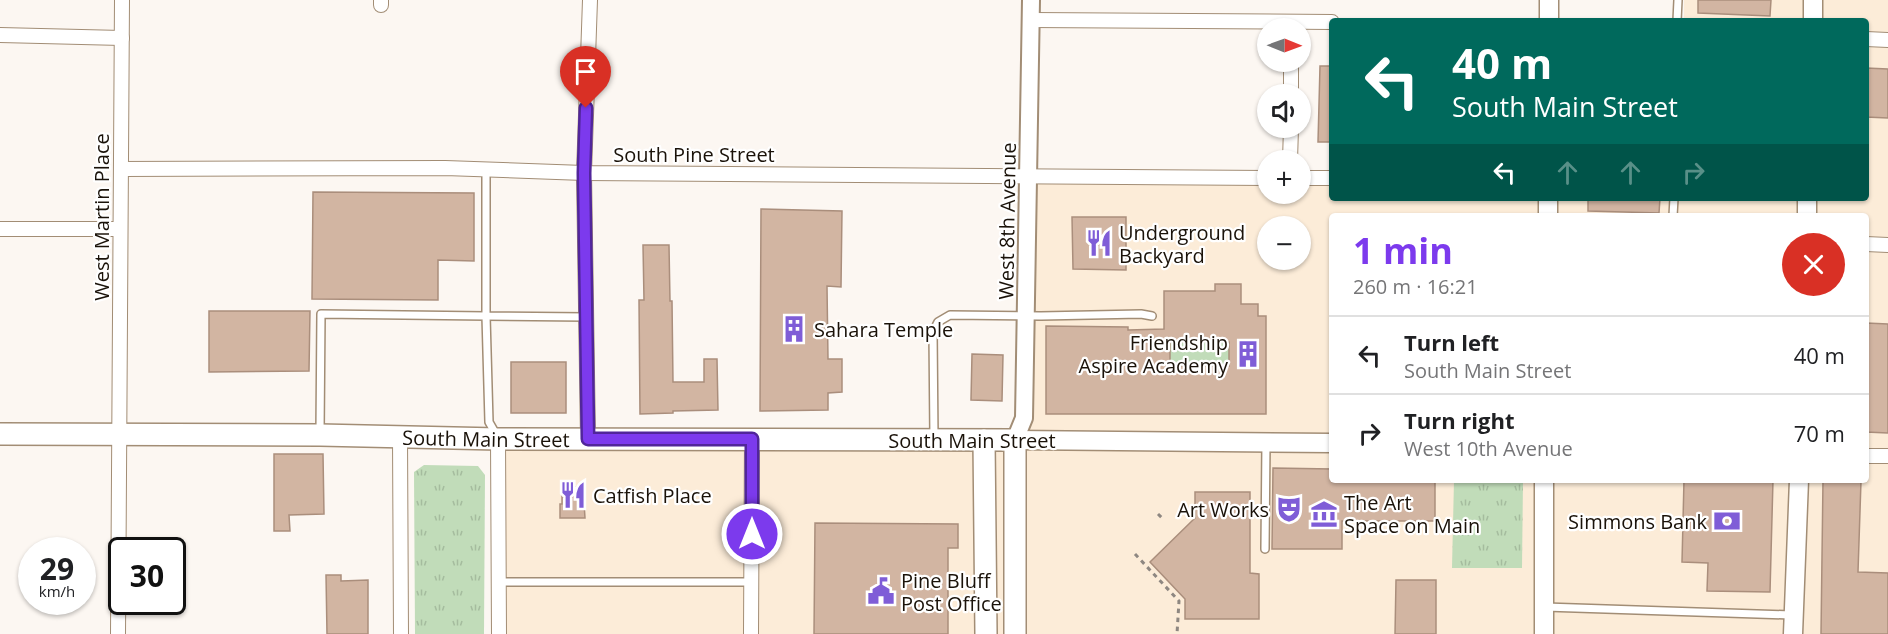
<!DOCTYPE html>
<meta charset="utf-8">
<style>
:root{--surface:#fff;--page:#f2f2f2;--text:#202124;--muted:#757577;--line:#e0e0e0;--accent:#7c3aed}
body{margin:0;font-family:"Open Sans",sans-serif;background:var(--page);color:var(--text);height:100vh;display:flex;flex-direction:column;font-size:22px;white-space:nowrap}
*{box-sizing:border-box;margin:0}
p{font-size:20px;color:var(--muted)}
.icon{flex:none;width:33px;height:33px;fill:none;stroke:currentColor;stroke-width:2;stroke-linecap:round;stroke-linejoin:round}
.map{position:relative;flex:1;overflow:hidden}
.drawer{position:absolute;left:1329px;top:213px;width:540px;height:270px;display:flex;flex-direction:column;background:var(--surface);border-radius:6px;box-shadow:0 2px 4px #0004}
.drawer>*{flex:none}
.hud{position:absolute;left:1329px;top:18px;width:540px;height:183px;border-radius:6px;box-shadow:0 2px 4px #0004;background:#00695c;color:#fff;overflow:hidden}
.needle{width:39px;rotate:91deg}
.controls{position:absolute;left:1257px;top:18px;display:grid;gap:12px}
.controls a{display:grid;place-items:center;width:54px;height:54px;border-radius:50%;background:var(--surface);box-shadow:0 2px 4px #0004;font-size:30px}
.speed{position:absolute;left:18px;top:537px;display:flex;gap:12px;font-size:30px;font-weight:700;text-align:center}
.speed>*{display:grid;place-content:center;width:78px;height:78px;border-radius:50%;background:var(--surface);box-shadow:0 2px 4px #0004;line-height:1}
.speed small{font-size:15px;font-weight:400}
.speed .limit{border:3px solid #111;border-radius:9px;background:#fff;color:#111}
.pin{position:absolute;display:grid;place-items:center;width:51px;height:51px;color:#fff;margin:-62px -26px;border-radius:50% 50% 50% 0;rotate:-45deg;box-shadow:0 0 6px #0007}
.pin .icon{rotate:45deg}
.me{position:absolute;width:66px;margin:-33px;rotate:0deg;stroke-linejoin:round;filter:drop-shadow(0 0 4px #0008)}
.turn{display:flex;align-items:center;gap:21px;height:126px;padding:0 24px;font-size:27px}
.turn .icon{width:78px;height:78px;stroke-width:2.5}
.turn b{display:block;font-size:42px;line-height:51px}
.lanes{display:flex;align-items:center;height:57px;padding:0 24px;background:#0003;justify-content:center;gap:30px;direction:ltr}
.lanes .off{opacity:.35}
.round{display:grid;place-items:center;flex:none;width:63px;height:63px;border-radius:32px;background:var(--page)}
.overview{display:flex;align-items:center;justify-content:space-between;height:102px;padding:0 24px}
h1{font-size:36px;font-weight:700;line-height:45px;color:var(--accent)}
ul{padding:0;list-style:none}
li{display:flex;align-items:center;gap:18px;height:78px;padding:0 24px;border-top:2px solid var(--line)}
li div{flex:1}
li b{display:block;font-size:22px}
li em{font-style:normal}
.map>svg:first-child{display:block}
.built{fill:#fcecd8;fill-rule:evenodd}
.green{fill:#c1dcb9}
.park{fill:url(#park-tufts)}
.building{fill:#d2b5a2;stroke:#aa8e7c;stroke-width:1.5;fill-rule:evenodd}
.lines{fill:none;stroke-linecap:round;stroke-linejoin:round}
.service-casing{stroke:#a28d75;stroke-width:10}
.minor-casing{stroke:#a28d75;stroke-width:16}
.tertiary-casing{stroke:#a28d75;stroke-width:20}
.secondary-casing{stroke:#a28d75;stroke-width:21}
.primary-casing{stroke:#a28d75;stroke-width:24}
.path{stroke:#8e8781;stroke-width:3;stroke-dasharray:4.5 4.5;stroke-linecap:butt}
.service{stroke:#fff;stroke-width:7}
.minor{stroke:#fff;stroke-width:14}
.tertiary{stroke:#fff;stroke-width:16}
.secondary{stroke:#fff;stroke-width:18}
.primary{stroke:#fff;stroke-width:21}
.route-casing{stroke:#51269a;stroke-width:15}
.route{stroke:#7c3aed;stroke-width:10}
.labels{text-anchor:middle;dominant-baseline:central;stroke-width:4.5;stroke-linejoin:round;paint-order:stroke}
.street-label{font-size:20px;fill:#1a1209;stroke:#fff}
.poi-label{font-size:20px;fill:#1a1209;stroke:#fff;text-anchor:start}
</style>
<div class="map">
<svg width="1888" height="634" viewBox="0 0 1888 634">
<defs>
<pattern id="park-tufts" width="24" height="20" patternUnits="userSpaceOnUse" patternTransform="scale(1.5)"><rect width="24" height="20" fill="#c1dcb9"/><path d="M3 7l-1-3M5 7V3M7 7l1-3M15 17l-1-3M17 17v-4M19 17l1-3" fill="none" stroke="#a5bc9e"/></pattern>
</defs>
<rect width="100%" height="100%" fill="#fcf7f2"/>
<!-- built -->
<path class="built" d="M1684 0H1888V634H504L503 450 1027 451 1034 183H1158L1267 185 1268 194H1300L1301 186H1332V198H1866V21H1684ZM1332 216H1866V480H1332ZM1268 226H1300V260H1268ZM1297 438 1296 453 1156 446Z"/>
<!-- green -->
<rect class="green" x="1170" y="342" width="59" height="24"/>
<!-- park -->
<g class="park">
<polygon points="424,465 478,466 485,475 484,634 415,634 414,472"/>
<polygon points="1454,480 1523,480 1522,568 1452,568"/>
</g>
<!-- building -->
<g class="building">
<polygon points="1698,0 1771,0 1770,16 1698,13"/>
<polygon points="1320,66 1332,66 1332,142 1318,142"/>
<polygon points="1866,68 1888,69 1888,118 1866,117"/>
<polygon points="313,192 474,193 474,261 438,260 438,300 312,299"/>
<polygon points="1588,198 1660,198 1659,213 1588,211"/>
<polygon points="761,209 842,211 841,287 827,286 828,359 842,359 842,392 828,393 828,410 760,411"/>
<polygon points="1072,217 1126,217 1126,270 1073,269"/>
<polygon points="643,245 669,245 670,301 672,301 673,382 704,382 704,359 717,359 718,410 673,411 673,413 640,414 639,300 644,300"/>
<path d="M1215 284H1241V304H1258V316H1266V414H1046V326L1128 327V330L1164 329V291H1215ZM1170 342H1229V366H1170Z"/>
<polygon points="209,311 310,311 309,371 209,372"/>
<polygon points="1866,323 1888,324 1888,433 1866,432"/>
<polygon points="972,354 1003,355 1002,401 971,400"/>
<rect x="511" y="362" width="55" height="51"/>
<polygon points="274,454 323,454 324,514 289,515 290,531 274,531"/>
<polygon points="1273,468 1332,469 1332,480 1435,480 1435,521 1342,521 1342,549 1272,549"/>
<polygon points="1684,480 1773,480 1770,592 1707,591 1708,563 1682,562"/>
<polygon points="1823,480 1861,481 1858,572 1888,573 1888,634 1821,634"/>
<polygon points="583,487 585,518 560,518 560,504 562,504 562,488"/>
<polygon points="1195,492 1250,492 1250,573 1259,574 1259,619 1185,619 1185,599 1150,562 1195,518"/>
<polygon points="815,523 958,524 958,548 948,548 948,634 814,634"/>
<polygon points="326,575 341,575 341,581 368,580 368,634 327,634"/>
<polygon points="1396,580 1436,580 1436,634 1395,634"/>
</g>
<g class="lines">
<defs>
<g id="service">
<polyline points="1677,21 1678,0"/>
<polyline points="486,169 486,316 586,317"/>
<polyline points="1673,216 1674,198"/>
<polyline points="320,432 321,314 486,316 489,422 497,436"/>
<polyline points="934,439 933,332 938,322 950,315 1041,316 1141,314 1152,316"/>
<polyline points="1265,549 1266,442"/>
<polyline points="499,582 751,582"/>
<polyline points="1545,607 1791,615"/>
</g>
<g id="minor">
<polyline points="381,5 381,0"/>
<polyline points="1031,20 1332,22"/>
<polyline points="0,35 122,38"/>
<polyline points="1866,39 1888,40"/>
<polyline points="1291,94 1291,62"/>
<polyline points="1290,160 1291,128"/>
<polyline points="121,169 445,168 584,173 1268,178"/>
<polyline points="1300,178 1332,178"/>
<polyline points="0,229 120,229"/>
<polyline points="1866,244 1888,245"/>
<polyline points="400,437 401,634"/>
<polyline points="498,439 499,634"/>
<polyline points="588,439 584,173 590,0"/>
<polyline points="1866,456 1888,456"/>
<polyline points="118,634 122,0"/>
<polyline points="751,634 752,439"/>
</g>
<polyline id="tertiary" points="1015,440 1024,418 1031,0"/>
<g id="secondary">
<polyline points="1549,21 1549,0"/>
<polyline points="1813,21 1813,0"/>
<polyline points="1548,216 1548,198"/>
<polyline points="1807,216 1807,198"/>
<polyline points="1015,440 1332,443"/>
<polyline points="1544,634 1544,480"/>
<polyline points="1793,634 1799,480"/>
</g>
<g id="primary">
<path id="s1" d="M0 434 320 435 498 439 1015 440V634"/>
<polyline points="984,440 986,634"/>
</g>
</defs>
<!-- service casing -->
<use href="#service" class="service-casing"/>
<!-- minor casing -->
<use href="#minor" class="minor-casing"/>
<!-- tertiary casing -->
<use href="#tertiary" class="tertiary-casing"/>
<!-- secondary casing -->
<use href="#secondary" class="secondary-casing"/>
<!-- primary casing -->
<use href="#primary" class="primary-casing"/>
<!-- path -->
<g class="path">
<polyline points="1158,514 1164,520"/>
<polyline points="1135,554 1179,601 1177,634"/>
</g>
<!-- service -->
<use href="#service" class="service"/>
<!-- minor -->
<use href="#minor" class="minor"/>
<!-- tertiary -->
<use href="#tertiary" class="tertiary"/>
<!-- secondary -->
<use href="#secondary" class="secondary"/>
<!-- primary -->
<use href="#primary" class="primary"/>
</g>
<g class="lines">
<defs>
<polyline id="route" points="586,108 584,173 588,439 752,439 752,534"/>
</defs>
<!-- route casing -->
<use href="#route" class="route-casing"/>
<!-- route -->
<use href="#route" class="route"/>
</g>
<!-- icons -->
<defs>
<symbol id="restaurant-bare" viewBox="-9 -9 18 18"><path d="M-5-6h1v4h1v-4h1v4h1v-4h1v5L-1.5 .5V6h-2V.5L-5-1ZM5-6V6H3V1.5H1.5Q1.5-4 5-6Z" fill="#7f5dd7" stroke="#fff" stroke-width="2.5" paint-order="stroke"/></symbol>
<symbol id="building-bare" viewBox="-9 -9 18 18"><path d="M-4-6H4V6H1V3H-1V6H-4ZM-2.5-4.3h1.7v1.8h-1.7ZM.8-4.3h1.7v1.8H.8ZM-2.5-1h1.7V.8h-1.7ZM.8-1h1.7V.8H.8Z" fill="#7f5dd7" stroke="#fff" stroke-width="2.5" paint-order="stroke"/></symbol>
<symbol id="theatre-bare" viewBox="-9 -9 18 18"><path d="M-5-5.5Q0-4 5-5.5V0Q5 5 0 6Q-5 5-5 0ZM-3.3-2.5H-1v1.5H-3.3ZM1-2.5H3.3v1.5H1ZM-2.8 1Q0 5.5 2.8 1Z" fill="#7f5dd7" stroke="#fff" stroke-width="2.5" paint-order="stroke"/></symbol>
<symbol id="museum-bare" viewBox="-9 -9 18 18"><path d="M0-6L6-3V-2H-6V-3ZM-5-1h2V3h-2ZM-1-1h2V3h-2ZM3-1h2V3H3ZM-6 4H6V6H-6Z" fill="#7f5dd7" stroke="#fff" stroke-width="2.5" paint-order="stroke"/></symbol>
<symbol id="bank-bare" viewBox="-9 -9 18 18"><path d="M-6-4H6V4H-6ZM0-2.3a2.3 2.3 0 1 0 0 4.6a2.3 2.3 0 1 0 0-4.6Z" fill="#7f5dd7" stroke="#fff" stroke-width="2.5" paint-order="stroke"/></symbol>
<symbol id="civic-bare" viewBox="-9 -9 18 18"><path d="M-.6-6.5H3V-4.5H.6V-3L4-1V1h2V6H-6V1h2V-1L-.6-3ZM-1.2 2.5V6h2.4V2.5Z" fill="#7f5dd7" stroke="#fff" stroke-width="2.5" paint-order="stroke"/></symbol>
</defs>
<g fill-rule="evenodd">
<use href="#restaurant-bare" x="1080" y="224" width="38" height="38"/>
<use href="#building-bare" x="775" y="310" width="38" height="38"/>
<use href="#building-bare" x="1229" y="335" width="38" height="38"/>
<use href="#restaurant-bare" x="554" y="476" width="38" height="38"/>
<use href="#theatre-bare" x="1270" y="490" width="38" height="38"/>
<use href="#museum-bare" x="1305" y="495" width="38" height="38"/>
<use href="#bank-bare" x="1708" y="502" width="38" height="38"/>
<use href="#civic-bare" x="862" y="572" width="38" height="38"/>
</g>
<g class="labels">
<!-- street labels -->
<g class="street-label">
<text x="694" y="154">South Pine Street</text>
<text transform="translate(101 217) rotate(-90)">West Martin Place</text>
<text transform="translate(1007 221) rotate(-89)">West 8th Avenue</text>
<text stroke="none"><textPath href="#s1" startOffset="486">South Main Street</textPath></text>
<text x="972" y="440">South Main Street</text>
</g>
<!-- poi labels -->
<g class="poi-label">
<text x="1119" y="232">Underground<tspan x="1119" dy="23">Backyard</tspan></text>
<text x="814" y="329">Sahara Temple</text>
<text x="1228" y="342" text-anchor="end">Friendship<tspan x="1228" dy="23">Aspire Academy</tspan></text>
<text x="593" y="495">Catfish Place</text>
<text x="1344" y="502">The Art<tspan x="1344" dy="23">Space on Main</tspan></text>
<text x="1269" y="509" text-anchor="end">Art Works</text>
<text x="1707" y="521" text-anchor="end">Simmons Bank</text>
<text x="901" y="580">Pine Bluff<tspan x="901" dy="23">Post Office</tspan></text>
</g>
</g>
</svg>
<div class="controls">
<a><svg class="needle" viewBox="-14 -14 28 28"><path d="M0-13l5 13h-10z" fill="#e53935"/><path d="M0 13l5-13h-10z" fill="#757577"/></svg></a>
<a><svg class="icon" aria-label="sound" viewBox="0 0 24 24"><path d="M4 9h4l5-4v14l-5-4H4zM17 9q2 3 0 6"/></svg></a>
<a>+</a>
<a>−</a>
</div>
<div class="speed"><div>29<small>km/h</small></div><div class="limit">30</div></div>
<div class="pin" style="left:586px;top:108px;background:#d93025"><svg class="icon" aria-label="arrive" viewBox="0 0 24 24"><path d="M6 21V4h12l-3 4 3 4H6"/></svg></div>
<svg class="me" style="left:752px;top:534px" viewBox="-20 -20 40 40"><circle r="17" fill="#7c3aed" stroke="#fff" stroke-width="3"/><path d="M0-11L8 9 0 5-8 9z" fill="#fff"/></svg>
<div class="hud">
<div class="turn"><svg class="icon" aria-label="left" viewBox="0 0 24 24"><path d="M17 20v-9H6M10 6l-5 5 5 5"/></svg><div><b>40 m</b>South Main Street</div></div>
<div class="lanes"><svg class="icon" aria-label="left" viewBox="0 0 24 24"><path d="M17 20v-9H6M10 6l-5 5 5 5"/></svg><svg class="icon off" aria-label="ahead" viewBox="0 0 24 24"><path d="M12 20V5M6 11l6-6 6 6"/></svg><svg class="icon off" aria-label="ahead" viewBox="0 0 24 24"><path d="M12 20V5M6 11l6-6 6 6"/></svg><svg class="icon off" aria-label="right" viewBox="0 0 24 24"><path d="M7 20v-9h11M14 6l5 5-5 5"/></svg></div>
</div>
<section class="drawer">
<div class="overview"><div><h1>1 min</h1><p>260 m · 16:21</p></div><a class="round" style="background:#d93025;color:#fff"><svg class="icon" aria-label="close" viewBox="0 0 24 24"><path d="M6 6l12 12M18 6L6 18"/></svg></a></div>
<ul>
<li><svg class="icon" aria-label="left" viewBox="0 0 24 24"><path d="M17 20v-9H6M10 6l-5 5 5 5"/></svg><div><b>Turn left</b><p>South Main Street</p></div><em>40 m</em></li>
<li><svg class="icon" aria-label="right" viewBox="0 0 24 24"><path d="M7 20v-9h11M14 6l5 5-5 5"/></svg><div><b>Turn right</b><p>West 10th Avenue</p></div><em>70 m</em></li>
</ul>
</section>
</div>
